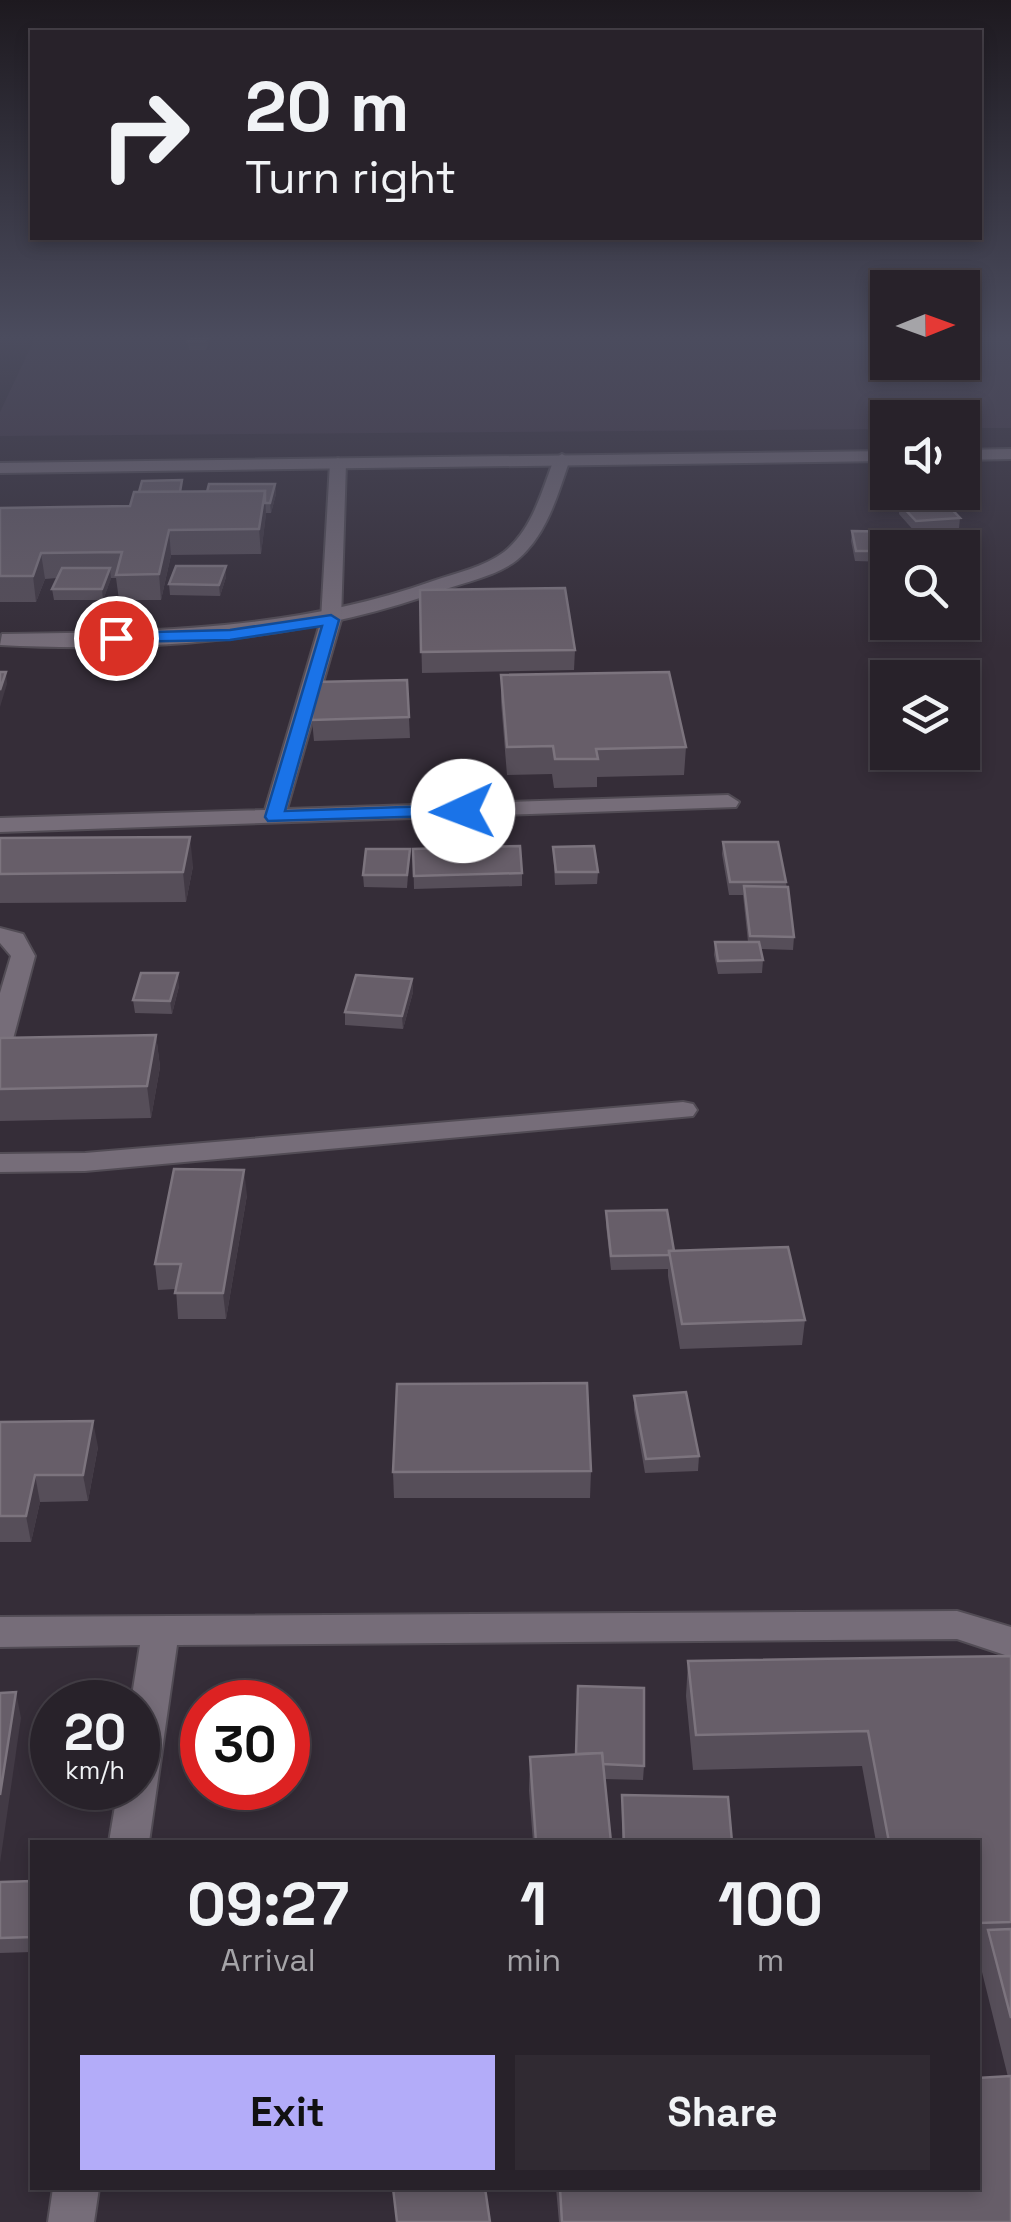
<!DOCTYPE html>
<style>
:root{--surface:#28222a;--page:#302a32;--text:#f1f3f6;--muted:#a5a4a8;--line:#443f47;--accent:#b3acf9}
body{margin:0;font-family:"Space Grotesk",sans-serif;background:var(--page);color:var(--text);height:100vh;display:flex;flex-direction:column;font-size:38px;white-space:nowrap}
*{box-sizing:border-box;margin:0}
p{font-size:32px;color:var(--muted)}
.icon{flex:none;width:55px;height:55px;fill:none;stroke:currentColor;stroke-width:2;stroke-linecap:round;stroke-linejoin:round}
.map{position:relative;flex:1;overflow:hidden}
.side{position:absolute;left:30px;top:1840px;width:950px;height:350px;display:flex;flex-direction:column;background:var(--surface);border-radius:0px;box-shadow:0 5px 15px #0003,0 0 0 2px var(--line)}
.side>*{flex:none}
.top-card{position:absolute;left:30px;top:30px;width:952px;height:210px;border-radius:0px;box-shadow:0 5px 15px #0003,0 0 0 2px var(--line);background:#28222a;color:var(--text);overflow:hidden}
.needle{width:65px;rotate:89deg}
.fabs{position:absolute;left:870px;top:270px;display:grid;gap:20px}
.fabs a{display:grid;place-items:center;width:110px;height:110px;border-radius:0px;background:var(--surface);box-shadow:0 5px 15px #0003,0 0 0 2px var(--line);font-size:50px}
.speed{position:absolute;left:30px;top:1680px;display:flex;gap:20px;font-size:50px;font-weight:700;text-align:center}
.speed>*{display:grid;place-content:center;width:130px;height:130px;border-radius:50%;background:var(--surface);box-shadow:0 5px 15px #0003,0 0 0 2px var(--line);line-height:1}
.speed small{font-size:25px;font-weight:400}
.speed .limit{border:15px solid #d22;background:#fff;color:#111}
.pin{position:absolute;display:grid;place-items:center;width:85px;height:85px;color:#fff;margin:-42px;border:5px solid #fff;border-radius:50%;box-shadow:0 2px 10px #0007}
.me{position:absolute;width:110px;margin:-55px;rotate:268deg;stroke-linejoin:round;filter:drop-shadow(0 0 8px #0008)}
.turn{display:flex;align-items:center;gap:35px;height:210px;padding:0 50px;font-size:45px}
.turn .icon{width:130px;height:130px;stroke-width:2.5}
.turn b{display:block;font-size:70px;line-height:85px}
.eta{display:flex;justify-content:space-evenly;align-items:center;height:170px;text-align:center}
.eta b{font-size:60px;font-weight:700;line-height:70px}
.button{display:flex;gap:20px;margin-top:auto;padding:20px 50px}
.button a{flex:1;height:115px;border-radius:0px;background:var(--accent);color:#111;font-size:40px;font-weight:700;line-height:115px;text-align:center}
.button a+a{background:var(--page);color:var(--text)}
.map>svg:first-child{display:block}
.built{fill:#423746}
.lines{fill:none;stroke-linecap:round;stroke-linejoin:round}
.service-casing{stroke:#524c55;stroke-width:4}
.minor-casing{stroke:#524c55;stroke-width:4}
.secondary-casing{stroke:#524c55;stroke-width:4}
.service{fill:#766d79;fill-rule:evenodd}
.minor{fill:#766d79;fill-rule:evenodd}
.secondary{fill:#766d79;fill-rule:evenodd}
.wall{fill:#564e59}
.shaded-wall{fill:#423a45}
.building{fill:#675e69;stroke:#7c747e;stroke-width:2.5}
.route{fill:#1a73e8;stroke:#114b97;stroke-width:2.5}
</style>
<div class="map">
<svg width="1011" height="2222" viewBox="0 0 1011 2222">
<rect width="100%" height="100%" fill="#352d38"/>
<!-- built -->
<polygon class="built" points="35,338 887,338 888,362 962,362 963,338 1011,338 1011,428 963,428 962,418 888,418 887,429 0,436 0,412"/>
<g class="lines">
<defs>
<g id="service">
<path d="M562 454 570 459C558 494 547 535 517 560 498 575 469 581 446 589 306 640 148 653 0 645L2 634C149 632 293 631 433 581 456 573 484 567 504 552 532 530 542 491 554 459Z"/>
<polygon points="0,928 23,934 35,956 13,1039 0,1047 0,993 11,956 0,943"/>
<polygon points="683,1102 693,1104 697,1110 693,1116 85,1171 0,1172 0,1154 85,1153"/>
</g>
<g id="minor">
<polygon points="338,458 346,463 341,620 287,809 728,795 739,802 736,807 0,832 0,818 265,810 321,620 330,463"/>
<polygon points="957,1611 1011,1627 1011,1657 957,1639 177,1645 149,1842 109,1842 118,1788 138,1788 138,1702 131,1702 140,1645 0,1647 0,1617"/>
<polygon points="53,2188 99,2188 94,2222 48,2222"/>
</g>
<g id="secondary">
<polygon points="1011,449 1011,459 962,460 962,450"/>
<polygon points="888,451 888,461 0,473 0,463"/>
</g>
</defs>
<!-- service casing -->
<use href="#service" class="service-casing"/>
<!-- minor casing -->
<use href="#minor" class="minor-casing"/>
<!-- secondary casing -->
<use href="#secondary" class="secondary-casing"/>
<!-- service -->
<use href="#service" class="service"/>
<!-- minor -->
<use href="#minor" class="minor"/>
<!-- secondary -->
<use href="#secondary" class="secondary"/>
</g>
<!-- wall -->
<g class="wall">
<polygon points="190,338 208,338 209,343 206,350 189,350 188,341"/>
<polygon points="275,484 276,494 271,513 266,513 261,554 171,555 161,600 119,600 116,578 111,578 103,600 54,600 52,589 57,578 45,579 36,602 0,602 0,508 130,506 183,492 207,492"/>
<polygon points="900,504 960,518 959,528 915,532 899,514"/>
<polygon points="852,531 888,548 888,562 855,561 851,541"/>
<polygon points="226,566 226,577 220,596 170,595 169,584"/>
<polygon points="420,590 575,650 574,670 422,673"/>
<polygon points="501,675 686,747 684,775 597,777 597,787 554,788 552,774 507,775 501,702"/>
<polygon points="407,680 410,738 314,741 312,720"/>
<polygon points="0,838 193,866 186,902 0,903"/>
<polygon points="723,842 786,882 794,937 793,950 761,949 763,960 762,973 718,974 714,955 715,942 748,942 743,895 729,895 722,854"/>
<polygon points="553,847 598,872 597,884 555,885"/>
<polygon points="410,849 407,888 364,887 363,875"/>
<polygon points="413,849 522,873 522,886 414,889"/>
<polygon points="412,979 413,992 403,1029 345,1025 345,1012"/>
<polygon points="179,986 172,1014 135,1013 133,1000"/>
<polygon points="156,1035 160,1067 151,1118 0,1121 0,1038"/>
<polygon points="247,1195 226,1319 178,1319 176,1289 158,1290 155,1264"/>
<polygon points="606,1211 674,1251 805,1320 802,1345 680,1349 668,1276 668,1269 611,1270 606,1225"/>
<polygon points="634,1396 699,1456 698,1471 645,1473 634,1410"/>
<polygon points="0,1422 98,1447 88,1501 40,1502 31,1542 0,1542"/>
<polygon points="591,1471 590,1498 394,1498 393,1472"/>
<polygon points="1011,1656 1011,2222 559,2222 556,2188 978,2188 1008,2077 980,1964 982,1957 978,1957 978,1842 876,1842 862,1766 693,1770 686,1696 688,1661"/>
<polygon points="530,1757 644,1766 643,1780 604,1779 611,1842 533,1842 529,1791"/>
<polygon points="622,1795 732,1842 622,1842"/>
<polygon points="32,1881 32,1952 0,1953 0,1882"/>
</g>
<!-- shaded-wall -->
<g class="shaded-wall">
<polygon points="275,484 276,494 271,513 270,503"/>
<polygon points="265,491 266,515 261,554 259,529"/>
<polygon points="169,530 171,555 161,600 159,574"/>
<polygon points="41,553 45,579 36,602 33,576"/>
<polygon points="226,566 226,577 220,596 219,585"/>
<polygon points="110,568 111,579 103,600 102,589"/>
<polygon points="6,672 7,684 0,707 0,690"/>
<polygon points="190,837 193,866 186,902 183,872"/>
<polygon points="178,973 179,986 172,1014 170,1001"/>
<polygon points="412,979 413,992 403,1029 402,1016"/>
<polygon points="156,1035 160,1067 151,1118 147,1086"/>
<polygon points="244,1170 247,1195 226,1319 223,1293"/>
<polygon points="93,1421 98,1447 88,1501 83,1475"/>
<polygon points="35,1475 40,1502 31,1542 26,1516"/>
<polygon points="16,1692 21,1718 0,1863 0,1795"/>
</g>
<!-- building -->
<g class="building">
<polygon points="190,338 207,338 205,341 188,341"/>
<polygon points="182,480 180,492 139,492 142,481"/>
<polygon points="209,484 275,484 270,503 265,503 265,491 207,492"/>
<polygon points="265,491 259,529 169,530 159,574 116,575 122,552 41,553 33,576 0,576 0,508 130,506 134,492"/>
<polygon points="944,501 960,518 916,521 900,504"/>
<polygon points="852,531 903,532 907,548 888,548 888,551 856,551"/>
<polygon points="176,566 226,566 219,585 169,584"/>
<polygon points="62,568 110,568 102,589 52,589"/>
<polygon points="565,588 575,650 421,652 420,590"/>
<polygon points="0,672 6,672 0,690"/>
<polygon points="669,672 686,747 596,749 598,759 555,759 553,746 507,747 501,675"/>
<polygon points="407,680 409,717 312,720 314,682"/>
<polygon points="190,837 183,872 0,874 0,838"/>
<polygon points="723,842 778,842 786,882 730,882"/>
<polygon points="520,846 522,873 414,876 413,849"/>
<polygon points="594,846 598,872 556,872 553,847"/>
<polygon points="366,849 410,849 407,875 363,875"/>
<polygon points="744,886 788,887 794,937 750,936"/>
<polygon points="715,942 759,942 763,960 718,961"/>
<polygon points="141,973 178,973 170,1001 133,1000"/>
<polygon points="356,975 412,979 402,1016 345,1012"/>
<polygon points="156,1035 147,1086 0,1089 0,1038"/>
<polygon points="174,1169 244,1170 223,1293 175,1293 181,1264 155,1264"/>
<polygon points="667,1210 674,1251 669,1251 669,1255 611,1256 606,1211"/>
<polygon points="788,1247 805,1320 682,1324 669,1251"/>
<polygon points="587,1383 591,1471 393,1472 397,1384"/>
<polygon points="686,1392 699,1456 646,1459 634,1396"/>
<polygon points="93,1421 83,1475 35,1475 26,1516 0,1516 0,1422"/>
<polygon points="1011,1656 1011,1922 978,1923 978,1842 889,1842 868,1731 696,1735 688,1661"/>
<polygon points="578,1686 644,1688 644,1766 603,1764 602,1753 576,1754"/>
<polygon points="16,1692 0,1795 0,1693"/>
<polygon points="602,1753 611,1842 536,1842 530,1757"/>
<polygon points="622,1795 728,1797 732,1842 624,1842"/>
<polygon points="32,1881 32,1937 0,1938 0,1882"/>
<polygon points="1011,1929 1011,2018 988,1930"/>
<polygon points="1011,2076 1011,2222 562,2222 560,2188 978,2188 978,2078"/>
<polygon points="393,2188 485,2188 490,2222 397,2222"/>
</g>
<!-- sky -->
<linearGradient id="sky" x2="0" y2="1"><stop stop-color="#1d191f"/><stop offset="0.52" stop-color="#4b4c5e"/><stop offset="1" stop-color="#4b4c5e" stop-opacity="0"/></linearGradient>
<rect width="1011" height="649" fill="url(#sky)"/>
<!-- route -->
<polygon class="route" points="331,615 339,620 285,811 463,805 470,807 470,815 268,821 265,817 322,626 230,640 116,642 107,638 116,633 230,630"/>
</svg>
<div class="fabs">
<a><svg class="needle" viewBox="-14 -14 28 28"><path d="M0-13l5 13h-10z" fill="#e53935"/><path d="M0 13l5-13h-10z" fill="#a5a4a8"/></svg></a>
<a><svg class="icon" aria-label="sound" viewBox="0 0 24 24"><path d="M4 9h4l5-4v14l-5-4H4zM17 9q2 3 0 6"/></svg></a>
<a><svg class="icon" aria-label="search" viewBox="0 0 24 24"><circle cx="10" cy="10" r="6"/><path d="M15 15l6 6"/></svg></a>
<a><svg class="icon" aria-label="layers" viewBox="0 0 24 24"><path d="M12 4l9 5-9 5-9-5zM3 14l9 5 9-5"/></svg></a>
</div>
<div class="speed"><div>20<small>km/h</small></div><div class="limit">30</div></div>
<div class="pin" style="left:116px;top:638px;background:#d93025"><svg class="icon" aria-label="arrive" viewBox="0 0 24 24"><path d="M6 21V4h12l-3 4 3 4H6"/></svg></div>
<svg class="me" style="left:463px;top:811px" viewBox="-20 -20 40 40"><circle r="19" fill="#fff"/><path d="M0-13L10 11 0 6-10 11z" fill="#1a73e8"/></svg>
<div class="top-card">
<div class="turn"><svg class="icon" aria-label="right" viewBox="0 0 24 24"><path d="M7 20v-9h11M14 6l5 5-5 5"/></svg><div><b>20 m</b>Turn right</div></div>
</div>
<section class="side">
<div class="eta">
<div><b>09:27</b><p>Arrival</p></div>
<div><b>1</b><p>min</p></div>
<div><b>100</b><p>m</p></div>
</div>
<div class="button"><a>Exit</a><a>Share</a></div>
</section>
</div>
